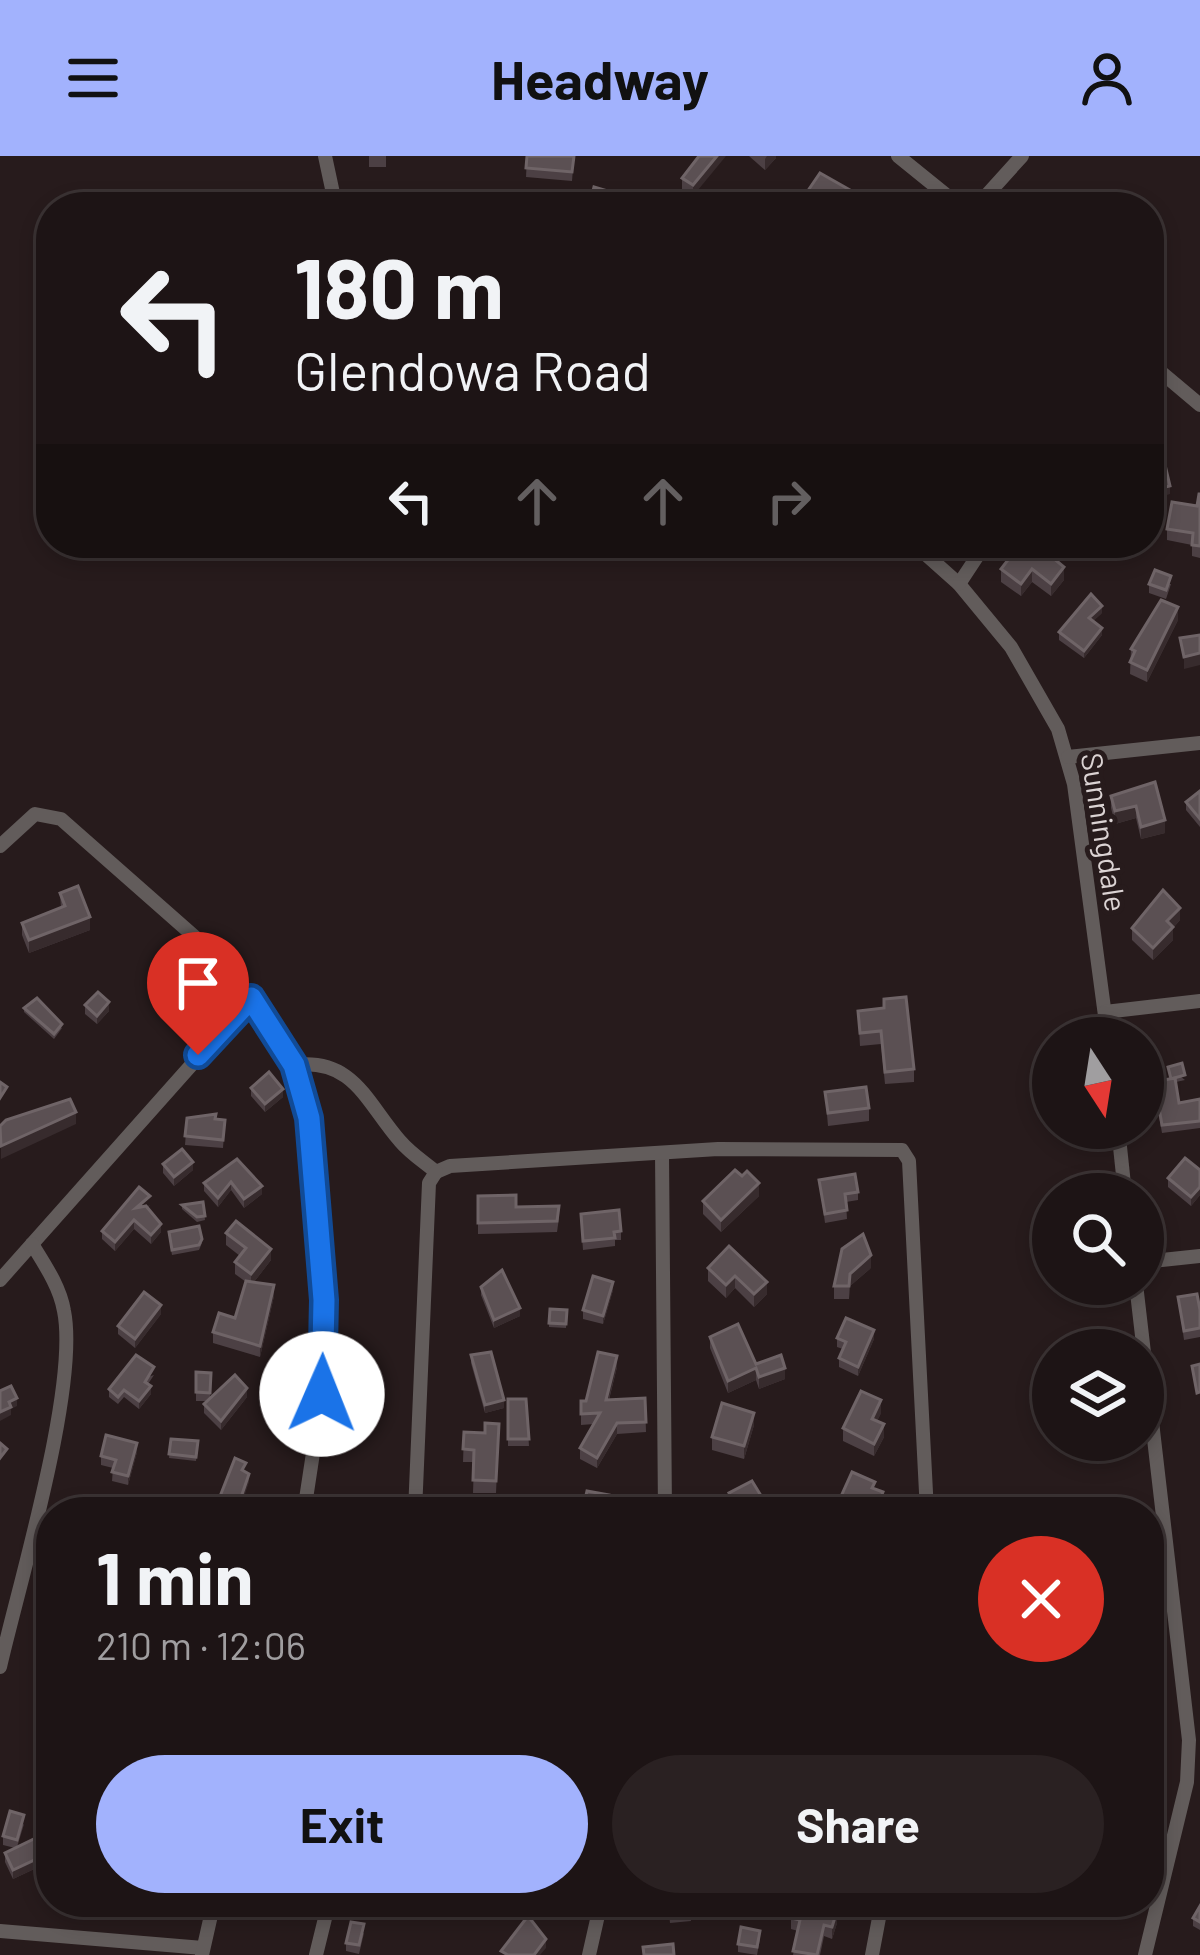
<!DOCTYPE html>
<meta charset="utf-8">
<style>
:root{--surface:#1d1415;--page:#2a2122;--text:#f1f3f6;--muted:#a09ea0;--line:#3b3334;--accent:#a2b2fd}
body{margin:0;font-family:Barlow,sans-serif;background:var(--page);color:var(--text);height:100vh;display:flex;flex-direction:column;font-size:45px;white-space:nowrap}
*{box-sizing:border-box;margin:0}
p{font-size:39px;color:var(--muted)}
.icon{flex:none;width:66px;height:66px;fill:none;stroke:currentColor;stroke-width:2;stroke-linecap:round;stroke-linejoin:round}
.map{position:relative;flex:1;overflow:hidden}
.side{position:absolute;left:36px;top:1341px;width:1128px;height:420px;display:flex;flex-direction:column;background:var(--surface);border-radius:48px;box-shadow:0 6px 18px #0003,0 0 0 3px var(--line)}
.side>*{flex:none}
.top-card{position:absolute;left:36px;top:36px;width:1128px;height:366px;border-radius:48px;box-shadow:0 6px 18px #0003,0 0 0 3px var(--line);background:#1d1415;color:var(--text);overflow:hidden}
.needle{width:78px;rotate:168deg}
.tools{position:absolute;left:1032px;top:861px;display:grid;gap:24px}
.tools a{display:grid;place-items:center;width:132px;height:132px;border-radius:50%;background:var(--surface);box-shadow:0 6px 18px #0003,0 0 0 3px var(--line);font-size:60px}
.pin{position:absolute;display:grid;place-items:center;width:102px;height:102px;color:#fff;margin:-123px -51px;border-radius:50% 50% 50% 0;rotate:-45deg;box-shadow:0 0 12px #0007}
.pin .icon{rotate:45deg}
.me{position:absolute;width:132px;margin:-66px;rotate:1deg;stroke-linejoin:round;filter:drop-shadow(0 0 9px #0008)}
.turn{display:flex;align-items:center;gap:42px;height:252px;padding:0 60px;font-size:54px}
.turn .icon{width:156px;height:156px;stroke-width:2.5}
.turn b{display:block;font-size:84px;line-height:102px}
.lanes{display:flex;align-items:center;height:114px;padding:0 60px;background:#0003;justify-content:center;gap:60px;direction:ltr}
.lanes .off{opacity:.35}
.round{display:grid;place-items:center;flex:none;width:126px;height:126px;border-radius:63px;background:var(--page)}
.headline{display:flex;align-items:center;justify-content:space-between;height:204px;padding:0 60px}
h1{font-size:72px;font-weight:700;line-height:90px}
.action{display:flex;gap:24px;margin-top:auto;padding:24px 60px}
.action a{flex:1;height:138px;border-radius:72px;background:var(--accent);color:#111;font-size:48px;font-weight:700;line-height:138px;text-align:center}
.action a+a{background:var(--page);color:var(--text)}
header{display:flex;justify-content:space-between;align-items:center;height:156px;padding:0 60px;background:var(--accent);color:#111;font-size:54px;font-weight:700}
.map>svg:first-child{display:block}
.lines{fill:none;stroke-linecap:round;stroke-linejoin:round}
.street{stroke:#625c5b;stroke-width:14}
.wall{fill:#4c4044}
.shaded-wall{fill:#372b2d}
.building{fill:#5b5053;stroke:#6f6467;stroke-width:3}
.route-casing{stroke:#114b97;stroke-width:30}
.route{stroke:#1a73e8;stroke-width:21}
.labels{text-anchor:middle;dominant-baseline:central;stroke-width:10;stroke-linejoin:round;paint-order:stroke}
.street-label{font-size:30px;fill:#dbd3d3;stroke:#271b1c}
</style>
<header><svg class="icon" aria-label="menu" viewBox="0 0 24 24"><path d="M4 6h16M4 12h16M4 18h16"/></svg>Headway<svg class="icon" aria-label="person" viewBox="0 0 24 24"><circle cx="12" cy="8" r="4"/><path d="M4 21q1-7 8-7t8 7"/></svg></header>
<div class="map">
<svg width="1200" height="1799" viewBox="0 0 1200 1799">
<rect width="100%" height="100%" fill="#271b1c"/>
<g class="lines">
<!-- street -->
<g class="street">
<polyline points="325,0 334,42 341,51"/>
<polyline points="898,0 961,51"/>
<polyline points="976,51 1022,0"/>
<polyline points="1149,206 1200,249"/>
<polyline points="913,387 959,428 1011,491 1058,573 1074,628 1108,882"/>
<polyline points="959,428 986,387"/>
<polyline points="1068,601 1200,587"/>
<polyline points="0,690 35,658 61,663 221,804 294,909 303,934 324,1144 322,1238 304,1356"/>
<polyline points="1105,856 1200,845"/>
<path d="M294 909C354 902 366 946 400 985 410 997 424 1006 436 1016"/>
<polyline points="1118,972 1125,1038"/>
<polyline points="662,997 665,1356"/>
<polyline points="436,1016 450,1010 718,993 902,994 909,1005 927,1356"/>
<polyline points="1143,1106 1200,1100"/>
<polyline points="0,1124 251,842"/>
<polyline points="1136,1128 1189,1584 1187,1626 1145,1799"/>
<polyline points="415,1356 429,1027 436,1016"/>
<path d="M0 1511C19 1428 79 1230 64 1155 60 1131 45 1109 32 1088"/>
<polyline points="0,1775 203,1792"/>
<polyline points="202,1799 214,1746"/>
<polyline points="316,1799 329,1746"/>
<polyline points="589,1799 601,1746"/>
<polyline points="872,1799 882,1746"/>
</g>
</g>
<!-- wall -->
<g class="wall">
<rect x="369" y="0" width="17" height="11"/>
<polygon points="527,0 574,0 572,25 526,21"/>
<polygon points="699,0 693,40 682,33 682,22"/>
<polygon points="749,0 776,0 776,2 765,14"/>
<polygon points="807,36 880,51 817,51 807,44"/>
<polygon points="1200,338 1200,402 1192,400 1192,389 1167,384 1167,373 1197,350"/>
<polygon points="1021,387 1064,424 1051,440 1032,426 1021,440 1001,426 1001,413"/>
<polygon points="1149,428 1171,428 1166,443 1149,437"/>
<polygon points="1102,457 1093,465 1102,479 1084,502 1059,484 1059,476"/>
<polygon points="1178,464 1147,526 1130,518 1131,493"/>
<polygon points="1200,635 1200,671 1186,654 1186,646"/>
<polygon points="1111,640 1165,664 1165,677 1141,683 1136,662 1115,668 1111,652"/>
<polygon points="60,737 90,774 29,797 22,779 22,767 61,752"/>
<polygon points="1180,764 1173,772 1173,784 1153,804 1132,784 1132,772"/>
<polygon points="85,849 109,855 97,868 85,858"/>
<polygon points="24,852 62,872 54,883 24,856"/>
<polygon points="884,852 914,913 914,926 885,928 881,888 860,890 858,855"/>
<polygon points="1168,911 1185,924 1176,926 1179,947 1200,943 1200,972 1162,977 1159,960 1146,962 1144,940 1159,937 1158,925 1170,923"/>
<polygon points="251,932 283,941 265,956 251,940"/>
<polygon points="825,936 869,952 869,965 828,970"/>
<polygon points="187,962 225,964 223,992 185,989"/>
<polygon points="237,1003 262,1038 244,1052 231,1034 218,1051 204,1035 204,1027"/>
<polygon points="163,1008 193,1014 174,1030 163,1017"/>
<polygon points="1200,1014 1200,1039 1191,1050 1168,1031 1168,1022"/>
<polygon points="819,1024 858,1036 858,1044 846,1046 847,1063 825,1067"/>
<polygon points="478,1040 559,1062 557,1076 478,1078"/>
<polygon points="759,1040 721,1076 703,1058 703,1045"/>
<polygon points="203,1046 205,1064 197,1066 182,1053 182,1049"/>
<polygon points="150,1049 147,1052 161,1076 151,1088 134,1073 115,1095 102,1083 102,1075"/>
<polygon points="581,1067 621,1075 621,1084 615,1084 615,1090 583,1094"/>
<polygon points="226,1077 271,1104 254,1126 274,1140 260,1201 213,1187 213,1176 235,1162 246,1126 235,1118 235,1106 240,1100 226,1089"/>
<polygon points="169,1080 202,1087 199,1094 172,1099"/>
<polygon points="729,1090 767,1138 754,1151 735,1132 726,1142 708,1125 708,1112"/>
<polygon points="871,1112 850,1130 849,1143 834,1143 834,1130"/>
<polygon points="481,1131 520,1160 494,1172 481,1139"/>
<polygon points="613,1134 603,1168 583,1163 583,1154"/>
<polygon points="1178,1141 1200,1154 1200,1181 1184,1184"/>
<polygon points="567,1154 566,1172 549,1171 549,1167"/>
<polygon points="161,1158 135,1192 118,1178 118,1170"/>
<polygon points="710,1181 756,1208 785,1223 759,1233 756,1224 728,1237 710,1192"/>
<polygon points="837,1182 874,1183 858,1220 839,1211 839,1202 843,1193 837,1191"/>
<polygon points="471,1199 504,1252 485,1257 471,1207"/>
<polygon points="617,1211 609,1244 645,1242 646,1276 617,1278 597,1312 580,1303 580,1292 594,1268 581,1269 581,1245 586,1245"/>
<polygon points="196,1216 211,1217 210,1243 247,1241 221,1274 204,1257 204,1248 207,1245 196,1245"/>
<polygon points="154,1219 148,1228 151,1238 139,1253 124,1241 118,1248 109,1241 109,1233"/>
<polygon points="508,1243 526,1243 529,1290 508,1290"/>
<polygon points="881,1257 877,1265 884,1281 874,1300 843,1285 843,1272"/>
<polygon points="499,1268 496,1337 473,1337 474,1306 463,1306 464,1276 485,1277"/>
<polygon points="754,1269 744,1303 712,1294 712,1281"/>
<polygon points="171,1283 198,1285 196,1305 169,1302"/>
<polygon points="137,1296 128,1329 112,1325 113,1312 101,1309 101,1300"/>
<polygon points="729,1337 771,1356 733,1356 729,1349"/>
<polygon points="24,1668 17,1691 47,1707 13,1723 5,1706 5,1697 15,1692 3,1689 3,1680"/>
<polygon points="382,1746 396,1746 395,1753 382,1750"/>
<polygon points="668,1746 690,1746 691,1765 670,1767"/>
<polygon points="829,1746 829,1752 837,1767 832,1783 824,1780 820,1799 793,1799 798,1775 791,1773 791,1762"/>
<polygon points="1200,1750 1200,1774 1193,1770 1193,1762"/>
<polygon points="364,1777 359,1798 346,1795 346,1787"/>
<polygon points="760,1783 757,1799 738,1796 738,1788"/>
</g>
<!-- shaded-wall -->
<g class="shaded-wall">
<polygon points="717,0 726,0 693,40 693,29"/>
<polygon points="767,0 776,0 776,2 765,14 765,3"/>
<polygon points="1170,330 1170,338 1157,342 1157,333"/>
<polygon points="1064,411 1064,424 1051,440 1051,428"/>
<polygon points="1032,413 1032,426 1021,440 1021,428"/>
<polygon points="1102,450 1102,457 1089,469 1089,462"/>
<polygon points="1178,451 1178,464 1147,526 1147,514"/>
<polygon points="1102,472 1102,479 1084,502 1084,495"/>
<polygon points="1200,497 1200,509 1184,513 1184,501"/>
<polygon points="1136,650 1136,662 1115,668 1115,655"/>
<polygon points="1165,664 1165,677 1141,683 1141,671"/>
<polygon points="1180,752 1180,764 1173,772 1173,784 1153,804 1153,792 1167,765"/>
<polygon points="90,761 90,774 29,797 29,784"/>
<polygon points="109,846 109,855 97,868 97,860"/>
<polygon points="283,933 283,941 265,956 265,948"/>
<polygon points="76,956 76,968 1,1003 1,990"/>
<polygon points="193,1006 193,1014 174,1030 174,1021"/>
<polygon points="231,1026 231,1034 218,1051 218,1042"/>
<polygon points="759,1027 759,1040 721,1076 721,1064"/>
<polygon points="262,1030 262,1038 244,1052 244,1043"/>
<polygon points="1200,1031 1200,1039 1191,1050 1191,1041"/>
<polygon points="134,1064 134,1073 115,1095 115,1086"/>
<polygon points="161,1068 161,1076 151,1088 151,1079"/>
<polygon points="271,1093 271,1104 251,1130 251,1118"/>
<polygon points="871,1099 871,1112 850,1130 849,1143 850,1118"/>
<polygon points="735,1120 735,1132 726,1142 726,1129"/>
<polygon points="613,1126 613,1134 603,1168 603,1160"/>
<polygon points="767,1126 767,1138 754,1151 754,1138"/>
<polygon points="274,1129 274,1140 260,1201 260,1190"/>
<polygon points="161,1149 161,1158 135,1192 135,1183"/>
<polygon points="520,1152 520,1160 494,1172 494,1164"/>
<polygon points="874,1174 874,1183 858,1220 858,1211"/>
<polygon points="617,1200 617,1211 606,1254 606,1244"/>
<polygon points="756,1212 756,1224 728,1237 728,1225"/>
<polygon points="785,1212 785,1223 759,1233 759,1221"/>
<polygon points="151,1230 151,1238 139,1253 139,1245"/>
<polygon points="247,1232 247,1241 221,1274 221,1265"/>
<polygon points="17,1242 17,1250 11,1253 11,1259 0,1265 0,1256 9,1246"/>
<polygon points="504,1244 504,1252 485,1257 485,1249"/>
<polygon points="881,1244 881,1257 872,1275 872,1263"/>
<polygon points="754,1257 754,1269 744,1303 744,1290"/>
<polygon points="617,1267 617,1278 597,1312 597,1302"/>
<polygon points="884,1268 884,1281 874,1300 874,1288"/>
<polygon points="137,1287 137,1296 128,1329 128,1320"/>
<polygon points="249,1318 249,1326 239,1356 236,1356"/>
<polygon points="883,1336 883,1348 879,1356 875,1356"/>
<polygon points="47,1698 47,1707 13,1723 13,1714"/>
<polygon points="837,1755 837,1767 832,1783 832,1771"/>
<polygon points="546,1783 546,1792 540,1799 534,1799"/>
</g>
<!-- building -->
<g class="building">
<polygon points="527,0 574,0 572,16 526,12"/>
<polygon points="699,0 717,0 693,29 682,22"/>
<polygon points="820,17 880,51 829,51 807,36"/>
<polygon points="594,31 628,41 626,51 589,51"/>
<polygon points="1162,296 1170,330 1157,333 1154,322 1149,323 1149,309 1151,308 1149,299"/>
<polygon points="1199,338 1200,338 1200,390 1192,389 1193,377 1167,373 1172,346 1197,350"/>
<polygon points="1021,387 1035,387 1064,411 1051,428 1032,413 1021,428 1001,413"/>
<polygon points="1155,414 1171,420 1166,434 1149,428"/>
<polygon points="1091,438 1102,450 1089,462 1102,472 1084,495 1059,476"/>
<polygon points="1161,444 1178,451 1147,514 1130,506 1135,495 1131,493"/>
<polygon points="1200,479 1200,497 1184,501 1180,482"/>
<polygon points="1155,626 1165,664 1141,671 1136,650 1115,655 1111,640"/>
<polygon points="1200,635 1200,663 1186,646"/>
<polygon points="78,730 90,761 29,784 22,767 65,750 60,737"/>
<polygon points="1163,734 1180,752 1167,765 1173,771 1153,792 1132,772"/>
<polygon points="98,836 109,846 97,860 85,849"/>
<polygon points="906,841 914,913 885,916 881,875 860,877 858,855 884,852 884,843"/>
<polygon points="37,842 62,868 54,878 24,852"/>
<polygon points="1182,907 1185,919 1171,923 1168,911"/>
<polygon points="269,916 283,933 265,948 251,932"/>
<polygon points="1175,922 1179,947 1200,943 1200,965 1162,969 1159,952 1146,954 1144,940 1160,937 1158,925"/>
<polygon points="0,926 7,931 0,942"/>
<polygon points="866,931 869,952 828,957 825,936"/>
<polygon points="70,943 76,956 1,990 0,970 6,964"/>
<polygon points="216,958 215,963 225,964 223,984 185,980 187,962"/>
<polygon points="182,993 193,1006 174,1021 163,1008"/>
<polygon points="1185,1002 1200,1014 1200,1031 1191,1041 1168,1022"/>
<polygon points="237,1003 262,1030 244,1043 231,1026 218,1042 204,1027"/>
<polygon points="735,1014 742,1020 747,1015 759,1027 721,1064 703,1045"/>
<polygon points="855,1018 858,1036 845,1038 847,1054 825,1058 819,1024"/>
<polygon points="139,1031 150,1040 136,1052 146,1050 161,1068 151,1079 134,1064 115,1086 102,1075"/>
<polygon points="516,1039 516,1051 559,1050 557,1065 478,1067 478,1040"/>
<polygon points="203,1046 205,1060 197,1061 182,1049"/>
<polygon points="619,1054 621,1075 614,1076 615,1082 583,1085 581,1058"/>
<polygon points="236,1065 271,1093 251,1118 235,1106 246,1092 226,1077"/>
<polygon points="199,1070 202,1083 199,1089 172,1094 169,1076"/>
<polygon points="863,1078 871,1099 850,1118 849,1130 834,1130 842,1093"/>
<polygon points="729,1090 767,1126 754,1138 735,1120 726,1129 708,1112"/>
<polygon points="502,1114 520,1152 494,1164 481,1131"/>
<polygon points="593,1120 613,1126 603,1160 583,1154"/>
<polygon points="246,1125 274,1129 260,1190 213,1176 219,1157 235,1162"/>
<polygon points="144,1136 161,1149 135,1183 118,1170"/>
<polygon points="1197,1138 1200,1154 1200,1172 1184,1175 1178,1141"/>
<polygon points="550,1153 567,1154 566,1168 549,1167"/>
<polygon points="846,1162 874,1174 858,1211 839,1202 846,1186 837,1182"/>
<polygon points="738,1168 756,1208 781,1199 785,1212 759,1221 756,1212 728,1225 710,1181"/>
<polygon points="491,1196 504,1244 485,1249 471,1199"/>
<polygon points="598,1196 617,1200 606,1244 645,1242 646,1266 617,1267 597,1302 580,1292 600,1257 581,1258 581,1245 586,1245"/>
<polygon points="136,1199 154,1211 145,1226 151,1230 139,1245 124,1234 118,1241 109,1233"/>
<polygon points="1200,1208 1200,1236 1197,1237 1192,1210"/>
<polygon points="196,1216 211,1217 210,1237 196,1236"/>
<polygon points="235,1219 247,1232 221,1265 204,1248"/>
<polygon points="11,1230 17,1242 9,1246 11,1251 0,1256 0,1235"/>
<polygon points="861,1235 881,1244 872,1263 884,1268 874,1288 843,1272"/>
<polygon points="508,1243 526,1243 529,1283 508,1283"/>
<polygon points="722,1247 754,1257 744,1290 712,1281"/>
<polygon points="485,1267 499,1268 496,1325 473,1324 474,1294 463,1293 464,1276 485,1277"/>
<polygon points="106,1279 137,1287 128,1320 112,1316 116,1304 101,1300"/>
<polygon points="171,1283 198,1285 196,1301 169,1298"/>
<polygon points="0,1287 7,1293 0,1302"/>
<polygon points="235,1302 246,1307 242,1314 249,1318 236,1356 231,1356 217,1348"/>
<polygon points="852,1316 875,1326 872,1332 883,1336 875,1356 834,1356"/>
<polygon points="752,1325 771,1356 739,1356 729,1337"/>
<polygon points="587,1335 609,1339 605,1356 582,1356"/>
<polygon points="10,1655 24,1659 17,1684 3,1680"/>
<polygon points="38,1681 47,1698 13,1714 5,1697"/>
<polygon points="364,1746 377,1750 374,1762 361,1758"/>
<polygon points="668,1746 690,1746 691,1757 670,1758"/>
<polygon points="797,1746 828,1746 826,1751 837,1755 832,1771 824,1769 817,1799 793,1795 800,1764 791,1762"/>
<polygon points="1200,1750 1200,1766 1193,1762"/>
<polygon points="528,1760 546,1783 534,1799 508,1799 501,1795"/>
<polygon points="351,1766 364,1768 359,1789 346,1787"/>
<polygon points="741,1771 760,1775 757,1791 738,1788"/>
<polygon points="673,1788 674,1799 644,1799 643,1791"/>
</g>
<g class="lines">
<defs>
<polyline id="route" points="198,899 251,842 294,909 309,962 324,1144 322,1238"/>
</defs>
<!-- route casing -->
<use href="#route" class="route-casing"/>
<!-- route -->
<use href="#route" class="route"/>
</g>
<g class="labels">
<!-- street labels -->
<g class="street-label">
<text transform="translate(1105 676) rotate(81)">Sunningdale</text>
</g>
</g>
</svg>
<div class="tools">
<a><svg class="needle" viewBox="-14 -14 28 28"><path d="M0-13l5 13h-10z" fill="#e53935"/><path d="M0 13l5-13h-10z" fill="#a09ea0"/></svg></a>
<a><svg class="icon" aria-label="search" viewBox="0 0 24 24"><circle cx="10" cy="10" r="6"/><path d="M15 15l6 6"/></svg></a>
<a><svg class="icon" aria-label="layers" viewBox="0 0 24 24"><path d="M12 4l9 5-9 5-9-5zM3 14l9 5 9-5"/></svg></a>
</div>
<div class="pin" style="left:198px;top:899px;background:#d93025"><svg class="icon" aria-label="arrive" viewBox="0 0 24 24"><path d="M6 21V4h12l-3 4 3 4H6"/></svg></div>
<svg class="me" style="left:322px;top:1238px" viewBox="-20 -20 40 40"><circle r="19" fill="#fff"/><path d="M0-13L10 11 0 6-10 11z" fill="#1a73e8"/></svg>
<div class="top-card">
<div class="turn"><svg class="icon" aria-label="left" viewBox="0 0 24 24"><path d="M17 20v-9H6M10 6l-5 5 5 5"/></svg><div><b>180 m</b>Glendowa Road</div></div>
<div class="lanes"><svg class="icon" aria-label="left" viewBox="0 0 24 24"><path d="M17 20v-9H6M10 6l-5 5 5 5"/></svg><svg class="icon off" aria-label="ahead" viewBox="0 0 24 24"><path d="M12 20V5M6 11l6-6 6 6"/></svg><svg class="icon off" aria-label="ahead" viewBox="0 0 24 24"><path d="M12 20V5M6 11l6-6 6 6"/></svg><svg class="icon off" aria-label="right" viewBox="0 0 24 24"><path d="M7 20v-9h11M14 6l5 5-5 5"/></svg></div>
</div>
<section class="side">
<div class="headline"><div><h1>1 min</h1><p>210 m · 12:06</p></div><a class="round" style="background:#d93025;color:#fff"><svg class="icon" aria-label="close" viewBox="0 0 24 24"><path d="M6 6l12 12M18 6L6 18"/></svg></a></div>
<div class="action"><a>Exit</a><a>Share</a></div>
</section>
</div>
